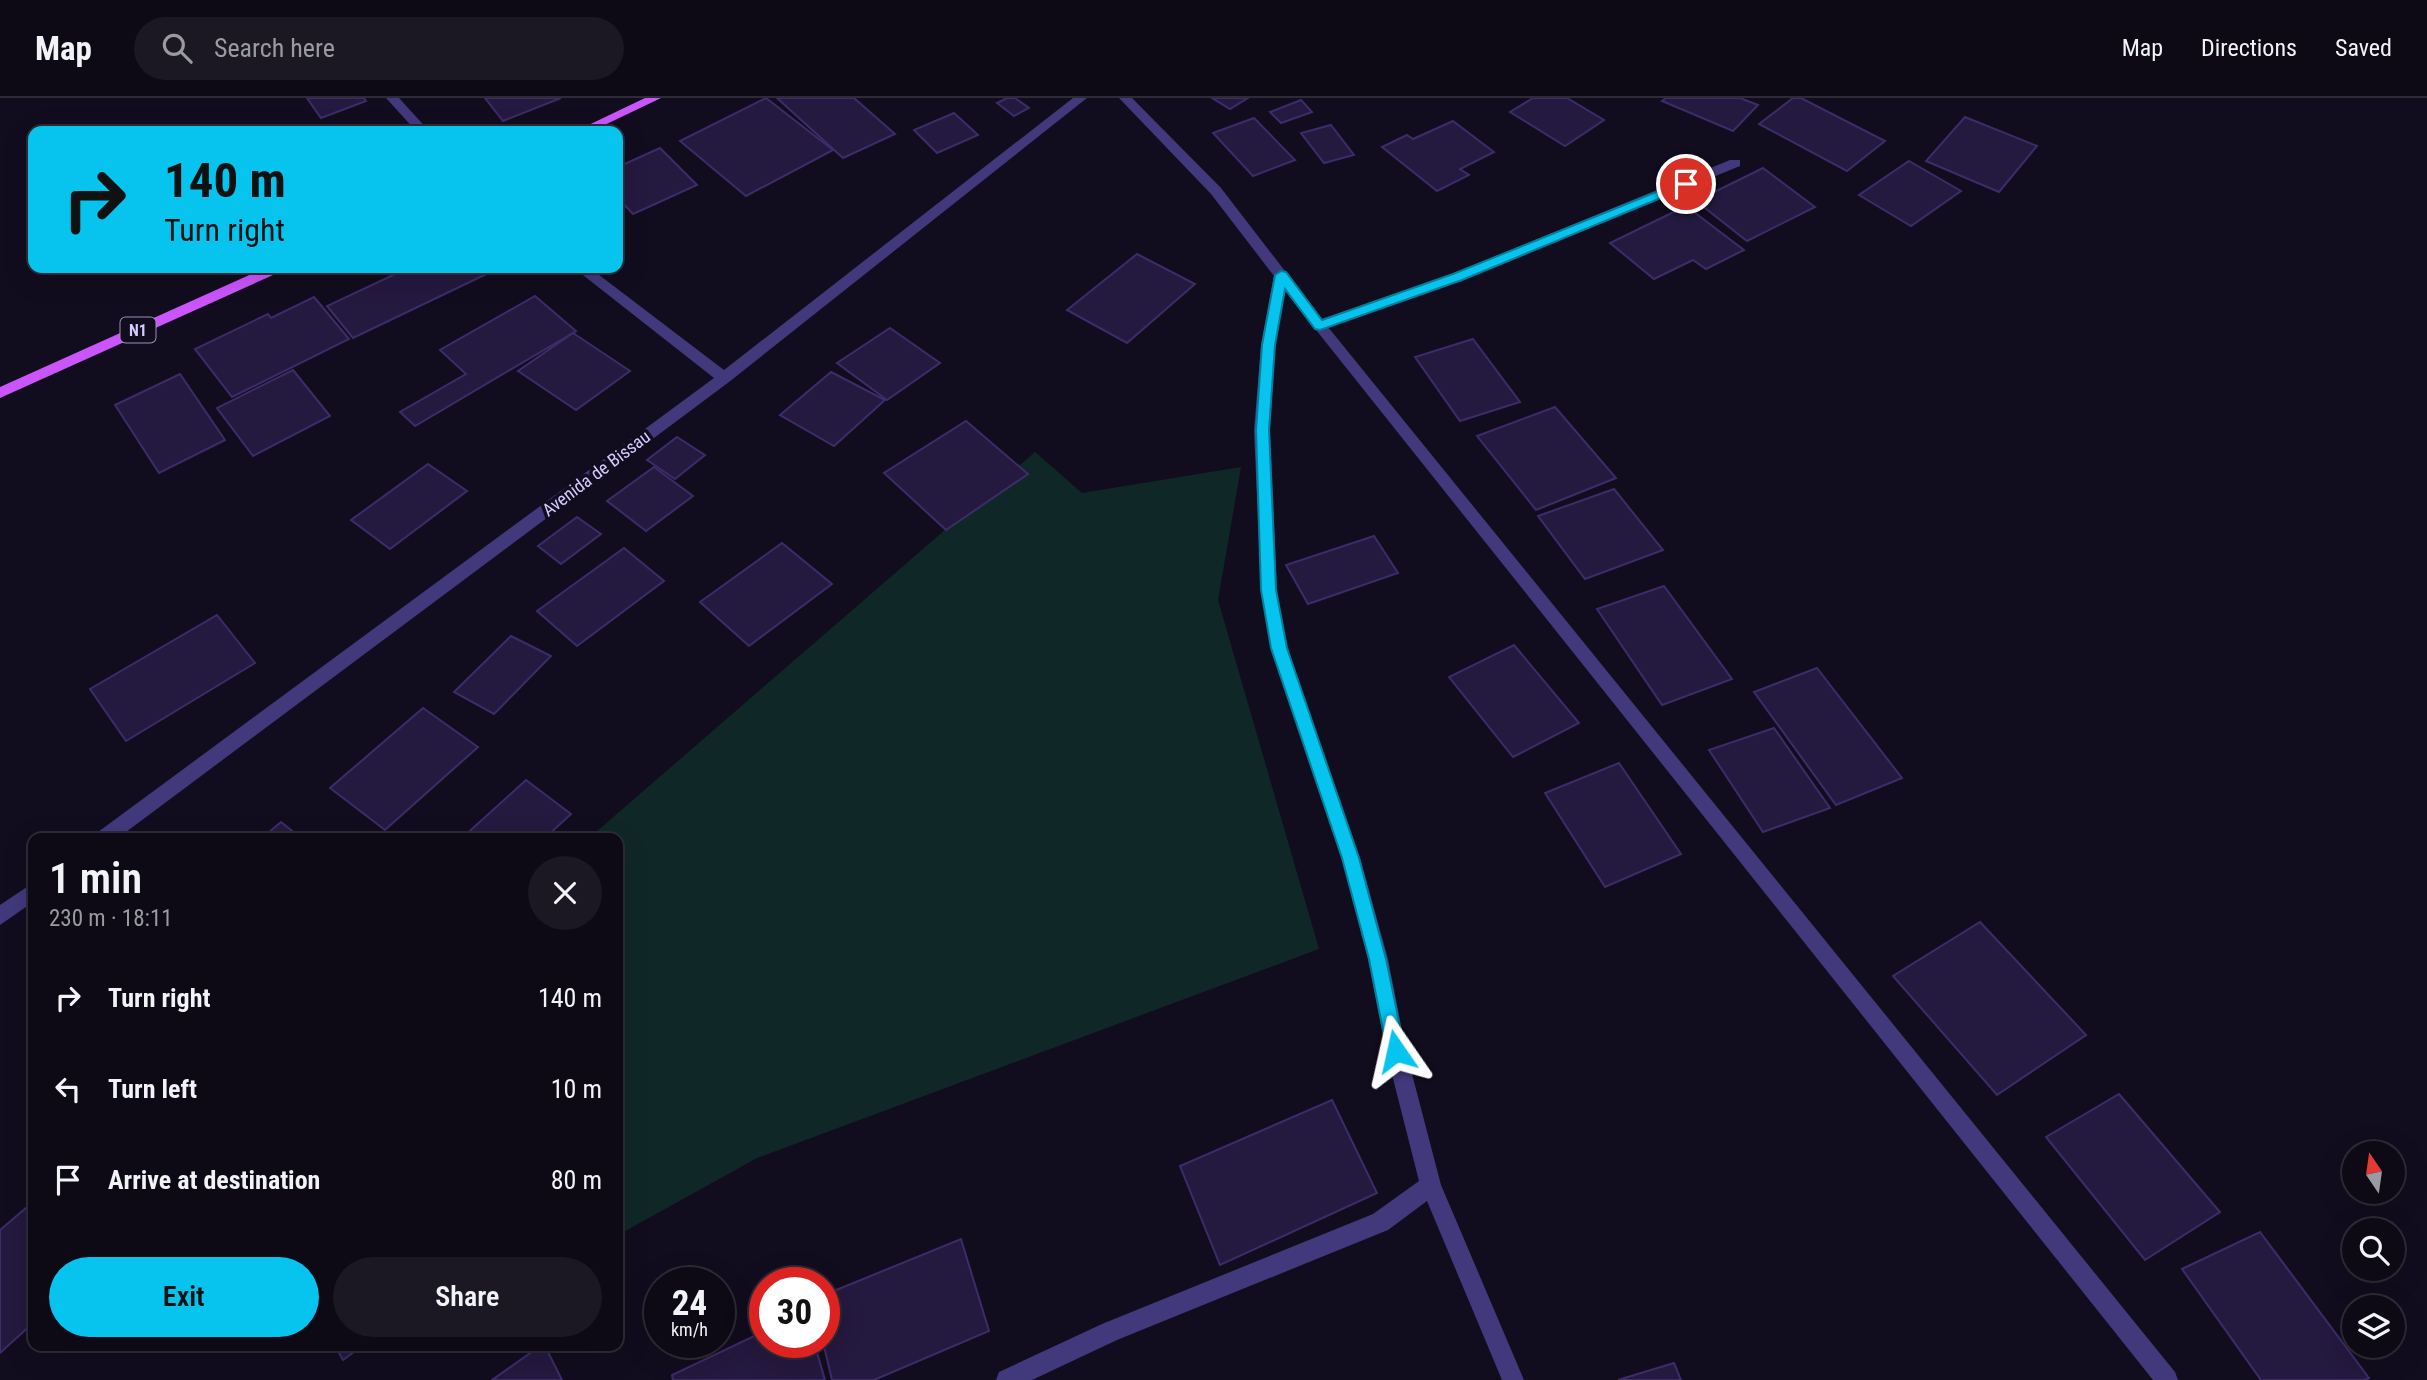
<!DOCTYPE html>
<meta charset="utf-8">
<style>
:root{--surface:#0d0a16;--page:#1b1823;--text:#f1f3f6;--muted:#9a9aa1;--line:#2d2b35;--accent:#06c4ee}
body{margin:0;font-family:"Roboto Condensed",sans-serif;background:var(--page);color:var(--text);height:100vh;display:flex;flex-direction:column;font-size:26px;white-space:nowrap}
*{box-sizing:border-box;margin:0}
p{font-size:23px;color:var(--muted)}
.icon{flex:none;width:38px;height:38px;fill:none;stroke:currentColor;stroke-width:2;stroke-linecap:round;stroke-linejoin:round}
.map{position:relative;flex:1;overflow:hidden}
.side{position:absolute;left:28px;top:735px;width:595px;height:518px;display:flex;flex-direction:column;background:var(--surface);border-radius:14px;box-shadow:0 7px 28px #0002,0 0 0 2px var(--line)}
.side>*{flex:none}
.guide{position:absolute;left:28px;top:28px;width:595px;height:147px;border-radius:14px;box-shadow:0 7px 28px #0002,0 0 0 2px var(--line);background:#06c4ee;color:#111;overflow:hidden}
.needle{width:46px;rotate:347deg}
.controls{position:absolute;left:2342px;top:1043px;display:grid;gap:14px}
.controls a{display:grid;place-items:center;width:63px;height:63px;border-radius:50%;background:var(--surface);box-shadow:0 7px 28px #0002,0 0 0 2px var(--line);font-size:35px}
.speed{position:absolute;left:644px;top:1169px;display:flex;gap:14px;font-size:35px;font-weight:700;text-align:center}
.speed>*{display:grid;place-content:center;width:91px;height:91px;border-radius:50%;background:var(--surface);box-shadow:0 7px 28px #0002,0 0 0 2px var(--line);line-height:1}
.speed small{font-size:18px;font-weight:400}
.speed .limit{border:10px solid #d22;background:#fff;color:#111}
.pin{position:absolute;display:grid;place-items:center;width:60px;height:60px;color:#fff;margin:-30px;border:4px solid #fff;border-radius:50%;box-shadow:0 2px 7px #0007}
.me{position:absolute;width:77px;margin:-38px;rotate:349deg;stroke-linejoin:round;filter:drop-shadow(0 0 5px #0008)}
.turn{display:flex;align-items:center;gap:24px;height:147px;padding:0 21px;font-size:32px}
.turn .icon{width:91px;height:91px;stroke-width:2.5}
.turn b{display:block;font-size:49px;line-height:60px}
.round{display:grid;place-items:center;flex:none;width:74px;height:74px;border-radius:37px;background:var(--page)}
.summary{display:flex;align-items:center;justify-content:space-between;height:119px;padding:0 21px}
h1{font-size:42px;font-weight:600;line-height:52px}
.cta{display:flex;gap:14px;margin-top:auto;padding:14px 21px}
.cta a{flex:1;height:80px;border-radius:42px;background:var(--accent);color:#111;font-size:28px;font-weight:600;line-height:80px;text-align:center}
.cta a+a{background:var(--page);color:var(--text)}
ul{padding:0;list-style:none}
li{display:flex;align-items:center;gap:21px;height:91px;padding:0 21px}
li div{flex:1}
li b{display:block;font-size:26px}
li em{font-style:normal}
header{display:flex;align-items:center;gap:42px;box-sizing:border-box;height:98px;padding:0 35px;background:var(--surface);border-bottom:2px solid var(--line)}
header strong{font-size:33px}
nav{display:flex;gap:38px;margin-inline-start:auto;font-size:24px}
.search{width:490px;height:63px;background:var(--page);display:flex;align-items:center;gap:18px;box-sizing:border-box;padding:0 24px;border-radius:38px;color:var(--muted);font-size:26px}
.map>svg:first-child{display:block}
.green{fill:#102728}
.building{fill:#24193e;stroke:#3d2c6a;stroke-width:2}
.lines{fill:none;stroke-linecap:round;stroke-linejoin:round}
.street{fill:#41397c;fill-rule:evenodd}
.primary{fill:#ca55fa;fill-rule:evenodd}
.route{fill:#06c4ee;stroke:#047f9b;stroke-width:2}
.labels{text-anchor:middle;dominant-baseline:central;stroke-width:7;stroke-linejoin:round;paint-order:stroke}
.shield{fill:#110d1e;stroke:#9a92bb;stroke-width:2}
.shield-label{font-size:16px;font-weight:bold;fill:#d5cbfe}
.street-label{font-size:18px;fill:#d5cbfe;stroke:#110d1e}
</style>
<header>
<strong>Map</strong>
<div class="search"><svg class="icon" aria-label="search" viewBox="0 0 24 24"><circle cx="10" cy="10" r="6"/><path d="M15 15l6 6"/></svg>Search here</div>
<nav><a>Map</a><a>Directions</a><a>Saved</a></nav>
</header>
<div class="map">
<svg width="2427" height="1282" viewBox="0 0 2427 1282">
<rect width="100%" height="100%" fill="#110d1e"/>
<!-- green -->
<polygon class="green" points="1035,354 1082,395 1241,369 1218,502 1319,851 757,1060 618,1137 618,740 589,740"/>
<!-- building -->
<g class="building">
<polygon points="307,0 364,0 366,3 321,20"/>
<polygon points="485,0 561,0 503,23"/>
<polygon points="766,0 833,52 746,98 680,43"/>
<polygon points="777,0 854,0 895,36 843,60"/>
<polygon points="1007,0 1015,0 1029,10 1014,18 997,5"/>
<polygon points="1212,0 1248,0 1230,11"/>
<polygon points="1533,0 1567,0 1604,22 1565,48 1510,14"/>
<polygon points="1666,0 1740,0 1758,7 1733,33 1662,3"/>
<polygon points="1793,0 1801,0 1885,43 1847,73 1759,26"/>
<polygon points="1301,2 1312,14 1281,25 1270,14"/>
<polygon points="954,15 978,37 937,55 914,32"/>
<polygon points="1965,19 2037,48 1999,94 1926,63"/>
<polygon points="1254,20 1295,62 1253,78 1213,35"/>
<polygon points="1453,23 1494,54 1460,71 1469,77 1437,93 1382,49 1407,37 1413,41"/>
<polygon points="1331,27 1354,57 1324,65 1301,35"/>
<polygon points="660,50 697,87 633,116 618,100 618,69"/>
<polygon points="1909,63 1961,93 1911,128 1859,97"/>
<polygon points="1763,70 1815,109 1747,143 1696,103"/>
<polygon points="1686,108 1744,152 1706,171 1693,162 1654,181 1610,145"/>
<polygon points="1137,156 1195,186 1127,245 1067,212"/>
<polygon points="408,170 499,170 353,240 327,208"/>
<polygon points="535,198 576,233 415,328 400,314 466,276 440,252"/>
<polygon points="314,199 349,241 232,299 195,251 268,216 271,220"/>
<polygon points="890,230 940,265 887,302 837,265"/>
<polygon points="573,235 630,273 576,312 518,273"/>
<polygon points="1473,241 1520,304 1460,323 1415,259"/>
<polygon points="293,272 330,318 253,358 217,310"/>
<polygon points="831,274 885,302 834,348 780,317"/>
<polygon points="180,276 225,342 159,375 115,307"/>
<polygon points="1555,309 1616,380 1536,412 1477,338"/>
<polygon points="966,323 1028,376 946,432 884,375"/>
<polygon points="677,339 705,357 675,381 647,362"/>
<polygon points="428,366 467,393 390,451 351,422"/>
<polygon points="654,369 693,398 646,433 607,403"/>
<polygon points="1614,391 1663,452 1585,481 1538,418"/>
<polygon points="577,419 601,436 561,466 538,448"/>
<polygon points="1374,438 1398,475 1308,506 1286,467"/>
<polygon points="782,445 832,486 749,548 700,504"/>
<polygon points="624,450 664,483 577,548 537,513"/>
<polygon points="1664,488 1732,581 1662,607 1597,511"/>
<polygon points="217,517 255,565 126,643 90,591"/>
<polygon points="511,538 551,558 494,616 454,594"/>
<polygon points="1514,547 1579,625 1513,659 1449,579"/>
<polygon points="1817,570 1902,680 1836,707 1754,594"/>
<polygon points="423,610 478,649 385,732 330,690"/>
<polygon points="1774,630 1830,710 1763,734 1709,652"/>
<polygon points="1619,665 1681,756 1605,789 1545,695"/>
<polygon points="526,682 571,716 545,740 462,740"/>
<polygon points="281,724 301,740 262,740"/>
<polygon points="1980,824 2086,937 1997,997 1893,878"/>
<polygon points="2119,996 2220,1114 2145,1162 2046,1039"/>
<polygon points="1332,1002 1377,1095 1220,1167 1180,1068"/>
<polygon points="33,1104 33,1225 0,1255 0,1132"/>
<polygon points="2260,1134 2369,1280 2364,1282 2261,1282 2182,1171"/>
<polygon points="961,1141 989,1233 874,1282 832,1282 823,1244 824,1197"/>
<polygon points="765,1233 765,1244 814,1244 825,1282 673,1282 672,1277"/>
<polygon points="335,1248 362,1248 343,1262"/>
<polygon points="540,1248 545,1248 562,1282 492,1282"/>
<polygon points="1674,1265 1681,1282 1618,1282"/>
</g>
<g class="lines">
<!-- street -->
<g class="street">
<polygon points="386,0 399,0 429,33 416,33"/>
<polygon points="1073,0 1087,0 729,284 118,740 95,740 98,734 714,280 574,170 590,170 724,272"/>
<polygon points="1119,0 1132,0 1221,90 1322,221 1452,176 1730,62 1740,62 1740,68 1462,182 1328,229 2175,1274 2178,1282 2153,1282 1285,193 1275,247 1270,332 1277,492 1287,550 1360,760 1388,861 1406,953 1441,1087 1524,1282 1502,1282 1427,1103 1388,1132 1117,1242 1032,1282 996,1282 999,1274 1102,1226 1373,1116 1419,1083 1386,953 1368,861 1342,760 1271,550 1261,492 1254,332 1261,247 1274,178 1211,96"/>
<polygon points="33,785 33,804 0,827 0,807"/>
</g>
<!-- primary -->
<g class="primary">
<polygon points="645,0 661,0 592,33 576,33"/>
<polygon points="265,170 284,170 282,173 0,300 0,289"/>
</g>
</g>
<!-- route -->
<polygon class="route" points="1686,82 1690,83 1690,88 1462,182 1320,232 1315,231 1285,191 1275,247 1269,332 1276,492 1287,550 1359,760 1386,861 1405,953 1402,960 1396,962 1389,960 1387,953 1369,861 1342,760 1271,550 1261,492 1256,332 1262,247 1275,177 1281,173 1286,174 1322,222 1453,176"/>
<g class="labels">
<!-- shield labels -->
<rect class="shield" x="120.5" y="219.5" width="35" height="25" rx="5"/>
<g class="shield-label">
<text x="138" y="232">N1</text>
</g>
<!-- street labels -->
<g class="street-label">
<text transform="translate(596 375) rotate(-37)">Avenida de Bissau</text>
</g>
</g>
</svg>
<div class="controls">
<a><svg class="needle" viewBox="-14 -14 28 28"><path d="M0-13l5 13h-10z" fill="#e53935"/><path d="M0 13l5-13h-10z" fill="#9a9aa1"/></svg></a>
<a><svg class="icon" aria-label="search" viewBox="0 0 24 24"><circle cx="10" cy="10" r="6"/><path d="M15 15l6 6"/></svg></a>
<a><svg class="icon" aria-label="layers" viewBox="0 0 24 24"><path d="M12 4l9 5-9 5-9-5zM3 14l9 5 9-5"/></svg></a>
</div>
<div class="speed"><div>24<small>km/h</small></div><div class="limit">30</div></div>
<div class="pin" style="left:1686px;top:86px;background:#d93025"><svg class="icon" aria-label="arrive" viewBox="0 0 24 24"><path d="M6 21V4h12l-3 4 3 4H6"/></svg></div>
<svg class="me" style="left:1396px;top:953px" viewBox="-20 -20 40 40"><path d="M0-17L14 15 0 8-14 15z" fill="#06c4ee" stroke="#fff" stroke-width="4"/></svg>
<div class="guide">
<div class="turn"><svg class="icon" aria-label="right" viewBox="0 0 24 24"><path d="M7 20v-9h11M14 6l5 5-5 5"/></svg><div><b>140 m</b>Turn right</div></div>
</div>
<section class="side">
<div class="summary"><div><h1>1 min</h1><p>230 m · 18:11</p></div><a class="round"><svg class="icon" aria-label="close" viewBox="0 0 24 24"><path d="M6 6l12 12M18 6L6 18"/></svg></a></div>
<ul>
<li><svg class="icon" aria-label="right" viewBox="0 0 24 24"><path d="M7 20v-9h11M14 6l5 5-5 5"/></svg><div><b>Turn right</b></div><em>140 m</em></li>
<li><svg class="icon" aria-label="left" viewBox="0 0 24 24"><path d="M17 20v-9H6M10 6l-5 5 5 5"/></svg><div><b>Turn left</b></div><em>10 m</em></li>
<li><svg class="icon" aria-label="arrive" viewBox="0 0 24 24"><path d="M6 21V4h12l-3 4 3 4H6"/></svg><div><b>Arrive at destination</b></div><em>80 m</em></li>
</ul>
<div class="cta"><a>Exit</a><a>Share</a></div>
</section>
</div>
